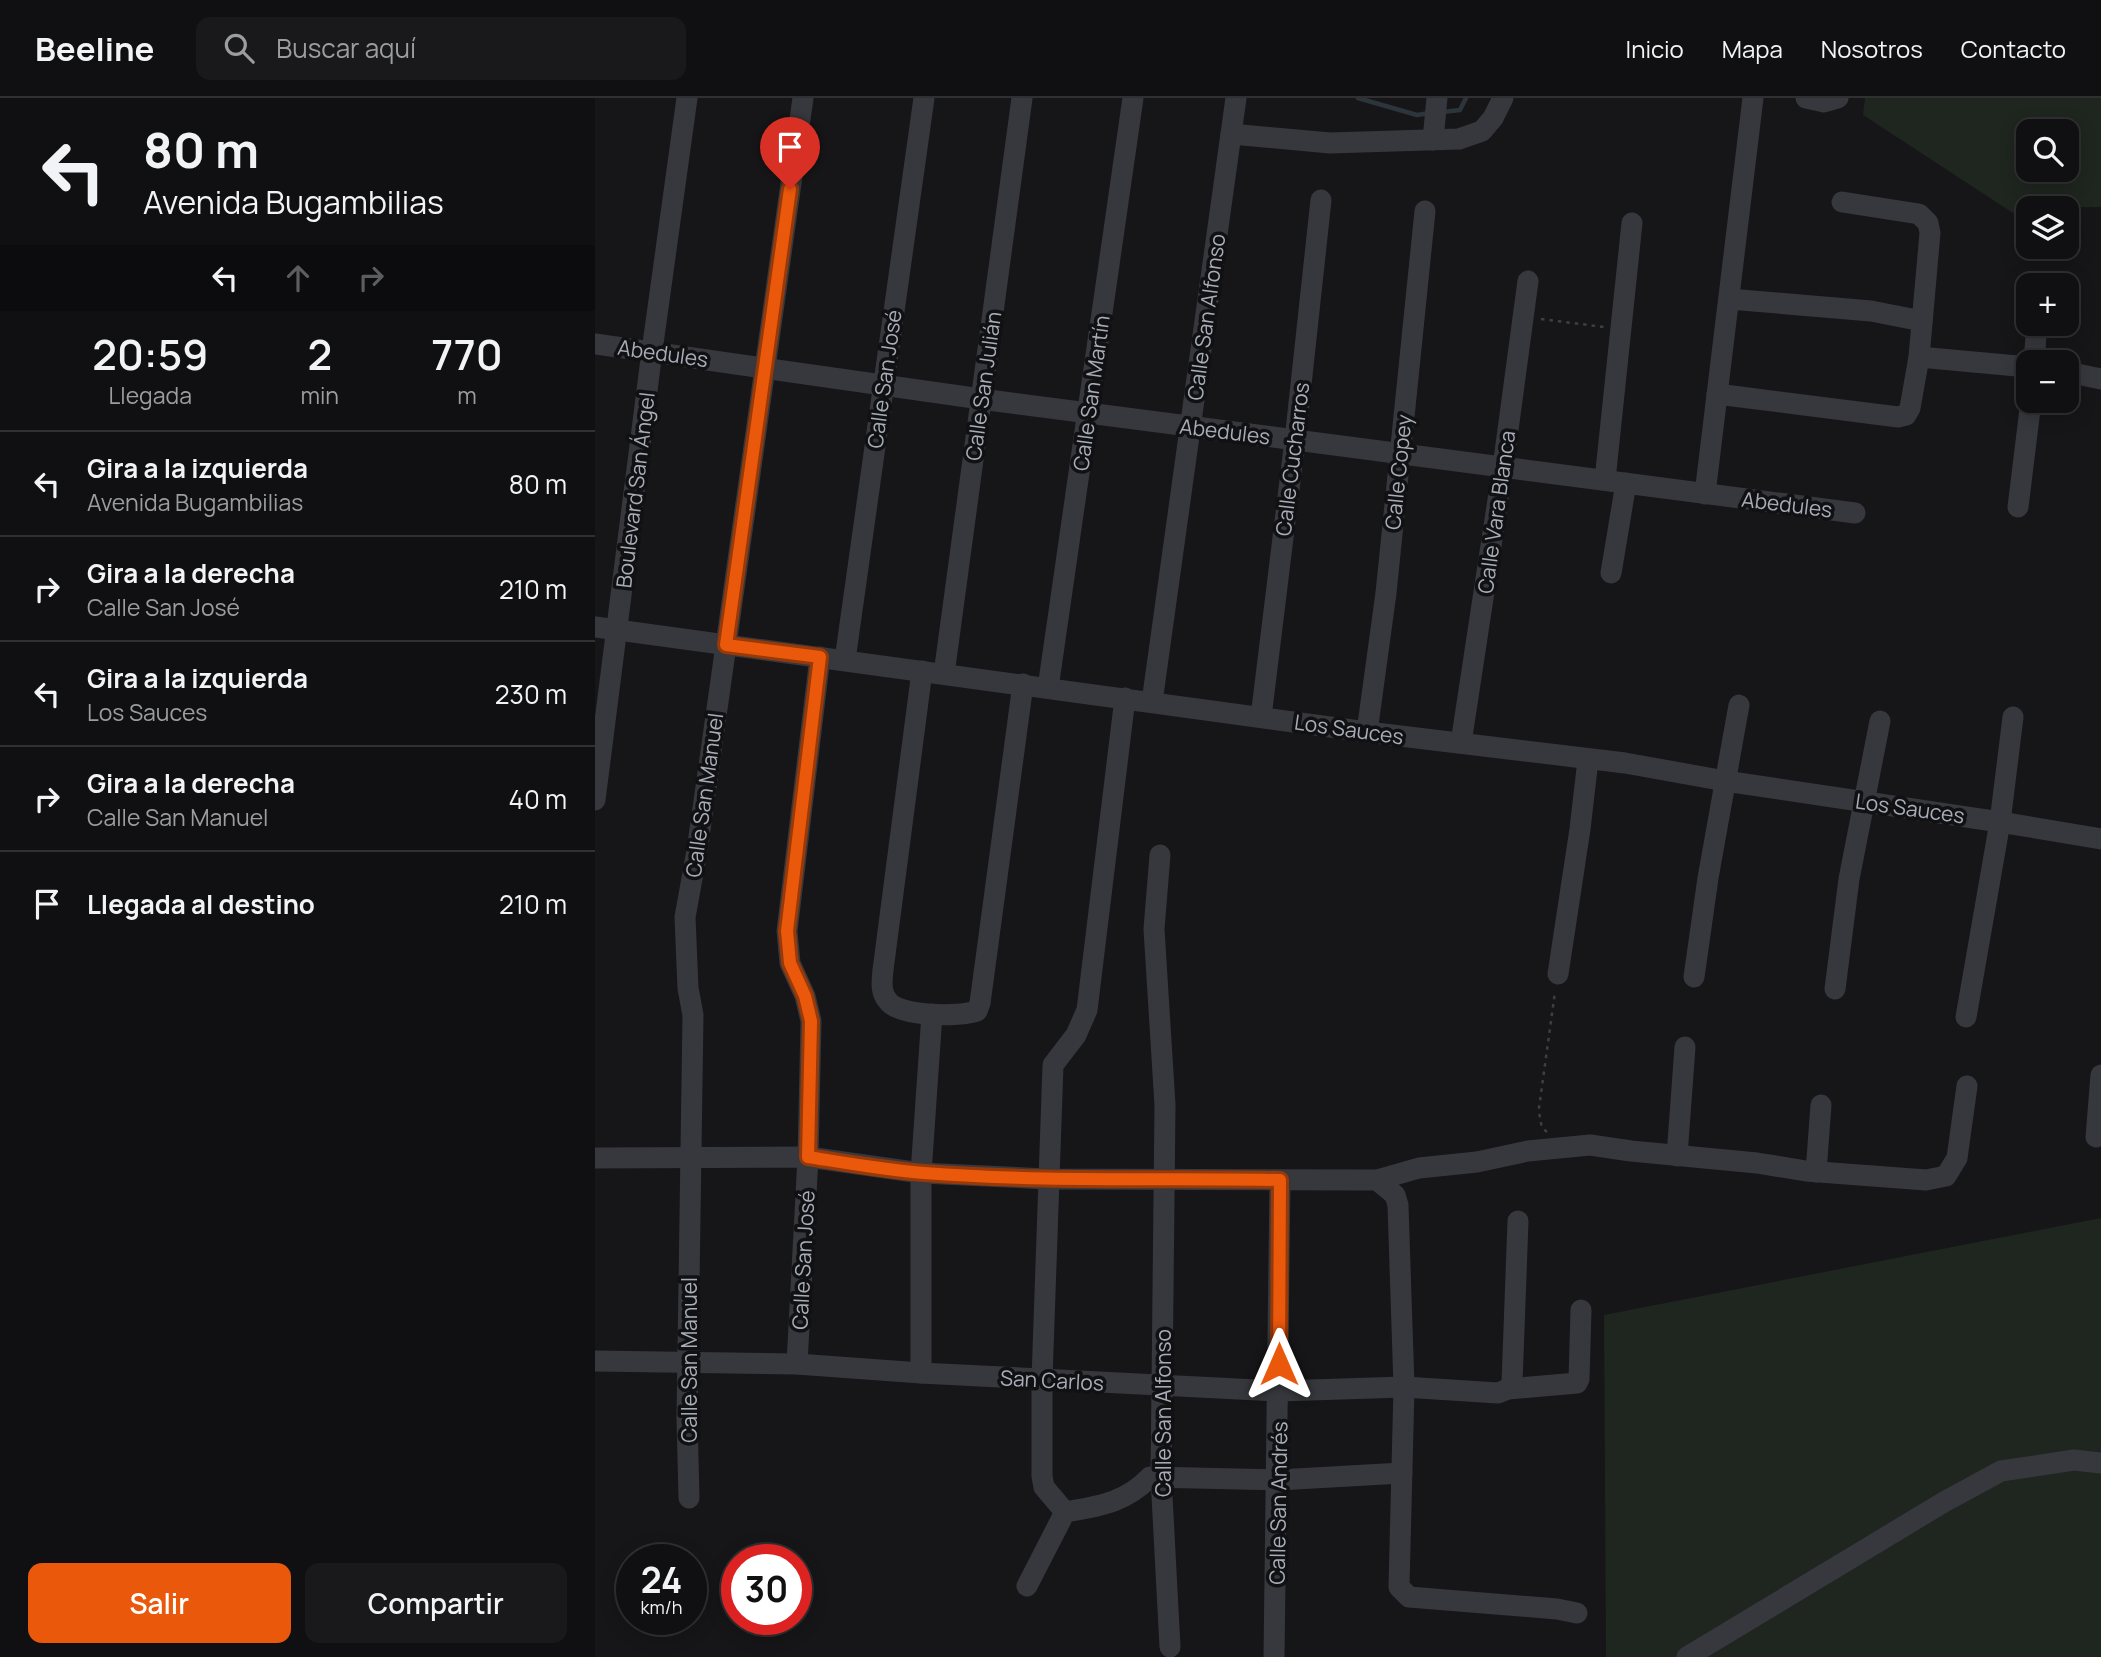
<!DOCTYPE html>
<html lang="es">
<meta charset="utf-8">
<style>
:root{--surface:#101012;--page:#19191b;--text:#f1f3f6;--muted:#9c9d9f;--line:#303032;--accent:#ea580c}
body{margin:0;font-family:Manrope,sans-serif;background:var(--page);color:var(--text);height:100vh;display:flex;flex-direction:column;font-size:26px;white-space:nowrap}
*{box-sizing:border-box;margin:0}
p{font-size:23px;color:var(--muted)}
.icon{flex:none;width:38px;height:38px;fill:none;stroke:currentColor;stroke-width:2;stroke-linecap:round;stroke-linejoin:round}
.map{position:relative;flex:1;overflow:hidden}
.sheet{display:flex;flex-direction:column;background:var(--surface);width:595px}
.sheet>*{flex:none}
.top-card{background:#101012;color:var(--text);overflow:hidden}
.buttons{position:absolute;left:1421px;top:21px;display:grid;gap:14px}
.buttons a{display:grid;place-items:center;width:63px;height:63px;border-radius:14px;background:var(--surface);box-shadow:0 4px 18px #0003,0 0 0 2px var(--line);font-size:35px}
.speed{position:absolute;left:21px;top:1446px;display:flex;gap:14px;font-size:35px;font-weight:700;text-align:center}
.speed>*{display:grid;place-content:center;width:91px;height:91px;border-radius:50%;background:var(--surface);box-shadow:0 4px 18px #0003,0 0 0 2px var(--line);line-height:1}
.speed small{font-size:18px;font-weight:400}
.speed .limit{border:10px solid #d22;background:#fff;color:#111}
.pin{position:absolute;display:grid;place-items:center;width:60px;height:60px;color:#fff;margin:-72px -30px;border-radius:50% 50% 50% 0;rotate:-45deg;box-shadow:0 0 7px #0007}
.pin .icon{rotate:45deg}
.me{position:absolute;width:77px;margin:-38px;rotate:0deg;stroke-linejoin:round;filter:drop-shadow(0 0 5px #0008)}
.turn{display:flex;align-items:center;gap:24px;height:147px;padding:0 28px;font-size:32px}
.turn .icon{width:91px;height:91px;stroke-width:2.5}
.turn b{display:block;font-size:49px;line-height:60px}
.lanes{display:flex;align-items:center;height:66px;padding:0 28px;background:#0003;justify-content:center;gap:35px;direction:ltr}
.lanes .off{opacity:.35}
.eta{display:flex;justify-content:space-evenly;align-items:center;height:119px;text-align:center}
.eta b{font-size:42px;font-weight:600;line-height:49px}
.button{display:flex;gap:14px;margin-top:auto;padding:14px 28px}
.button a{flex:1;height:80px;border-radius:14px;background:var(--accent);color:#fff;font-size:28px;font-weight:600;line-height:80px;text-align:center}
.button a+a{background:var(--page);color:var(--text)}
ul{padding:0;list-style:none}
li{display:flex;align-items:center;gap:21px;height:105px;padding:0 28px;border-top:2px solid var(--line)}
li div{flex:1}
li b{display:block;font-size:26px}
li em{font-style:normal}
header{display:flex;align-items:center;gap:42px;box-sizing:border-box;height:98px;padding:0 35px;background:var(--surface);border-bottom:2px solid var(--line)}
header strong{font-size:33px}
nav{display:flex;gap:38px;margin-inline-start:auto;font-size:24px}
.search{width:490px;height:63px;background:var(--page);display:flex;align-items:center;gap:18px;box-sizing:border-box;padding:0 24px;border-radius:14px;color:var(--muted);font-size:26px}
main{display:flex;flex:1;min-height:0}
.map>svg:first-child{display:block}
.green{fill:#1e261f;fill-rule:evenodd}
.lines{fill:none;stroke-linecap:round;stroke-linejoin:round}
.stream{stroke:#2c353c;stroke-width:4.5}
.path{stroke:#3d3f44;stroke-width:2.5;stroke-dasharray:3.5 5;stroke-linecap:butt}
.minor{stroke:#37383d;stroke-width:21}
.route-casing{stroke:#983908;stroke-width:18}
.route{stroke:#ea580c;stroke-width:12}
.labels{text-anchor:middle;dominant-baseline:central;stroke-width:7;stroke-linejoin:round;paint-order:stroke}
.street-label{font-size:21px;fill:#a8adb8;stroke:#111113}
</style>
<header>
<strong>Beeline</strong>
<div class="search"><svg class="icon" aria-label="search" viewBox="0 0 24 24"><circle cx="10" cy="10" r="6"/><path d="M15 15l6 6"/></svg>Buscar aquí</div>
<nav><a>Inicio</a><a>Mapa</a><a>Nosotros</a><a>Contacto</a></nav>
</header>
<main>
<section class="sheet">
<div class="top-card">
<div class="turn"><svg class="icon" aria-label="left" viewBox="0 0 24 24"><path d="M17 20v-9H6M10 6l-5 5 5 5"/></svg><div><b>80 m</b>Avenida Bugambilias</div></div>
<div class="lanes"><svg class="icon" aria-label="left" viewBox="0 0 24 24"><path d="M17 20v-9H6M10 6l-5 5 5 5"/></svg><svg class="icon off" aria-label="ahead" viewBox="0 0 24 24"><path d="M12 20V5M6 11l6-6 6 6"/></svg><svg class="icon off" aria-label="right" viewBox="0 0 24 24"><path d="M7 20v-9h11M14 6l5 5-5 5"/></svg></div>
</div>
<div class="eta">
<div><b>20:59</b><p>Llegada</p></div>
<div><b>2</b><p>min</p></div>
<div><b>770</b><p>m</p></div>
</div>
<ul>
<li><svg class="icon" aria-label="left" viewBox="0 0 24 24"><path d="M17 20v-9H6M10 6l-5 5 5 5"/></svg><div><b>Gira a la izquierda</b><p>Avenida Bugambilias</p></div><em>80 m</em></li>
<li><svg class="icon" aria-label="right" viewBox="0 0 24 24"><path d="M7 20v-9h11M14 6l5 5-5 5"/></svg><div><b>Gira a la derecha</b><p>Calle San José</p></div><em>210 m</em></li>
<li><svg class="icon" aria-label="left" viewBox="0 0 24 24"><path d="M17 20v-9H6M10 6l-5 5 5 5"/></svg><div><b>Gira a la izquierda</b><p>Los Sauces</p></div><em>230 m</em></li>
<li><svg class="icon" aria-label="right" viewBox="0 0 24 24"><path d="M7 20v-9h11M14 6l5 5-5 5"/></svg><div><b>Gira a la derecha</b><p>Calle San Manuel</p></div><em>40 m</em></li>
<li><svg class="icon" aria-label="arrive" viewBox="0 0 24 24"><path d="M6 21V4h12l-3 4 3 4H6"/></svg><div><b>Llegada al destino</b></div><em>210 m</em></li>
</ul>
<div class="button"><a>Salir</a><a>Compartir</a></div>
</section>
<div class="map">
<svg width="1506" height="1559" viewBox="0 0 1506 1559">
<rect width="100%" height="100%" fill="#161618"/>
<!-- green -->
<g class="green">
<path d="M1270 0H1506V109L1433 110V114L1418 115 1268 17ZM1433 33H1472V72H1433Z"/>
<polygon points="1506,1120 1506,1559 1011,1559 1009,1217"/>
</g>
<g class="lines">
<!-- stream -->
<g class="stream">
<polyline points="763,0 822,17 835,15"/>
<polyline points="847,14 865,12 871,0"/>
</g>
<!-- path -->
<g class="path">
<polyline points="946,221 1009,229"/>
<path d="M952 1034C944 1028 945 1019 944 1010L960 894"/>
</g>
<!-- minor -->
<g class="minor">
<polyline points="1211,0 1229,4 1243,0"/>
<polyline points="636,36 735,45 864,41 887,33 898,20 908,0"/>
<polyline points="838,42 842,0"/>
<polyline points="1134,201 1276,213 1327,223"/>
<polyline points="0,246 386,301 1260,415"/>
<polyline points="1324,259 1433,269"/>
<polyline points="1439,264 1442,226"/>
<polyline points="1472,274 1506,281"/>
<polyline points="1122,296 1303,319 1311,317 1315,310 1324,259 1335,135 1333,125 1324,116 1247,104"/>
<polyline points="1010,382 1037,125"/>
<polyline points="1110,396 1158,0"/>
<polyline points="1423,409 1436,303"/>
<polyline points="1016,475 1031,385"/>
<polyline points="0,529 772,634 1030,665 1130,683 1405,724 1506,741"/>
<polyline points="250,562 329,0"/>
<path d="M327 573 288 872C287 883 285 894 293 903 304 919 365 919 382 913L385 905 428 586"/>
<polyline points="349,576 427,0"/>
<polyline points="453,590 538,0"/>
<polyline points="557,604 641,0"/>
<polyline points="666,619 700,342 726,102"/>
<polyline points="772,634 791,495 830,113"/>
<polyline points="866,645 908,369 933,183"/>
<polyline points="0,702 57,253 92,0"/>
<polyline points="565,757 559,831 570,1007 566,1379 575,1549"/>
<polyline points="963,876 985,731 993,662"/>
<polyline points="1099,879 1113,780 1144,607"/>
<polyline points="1240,891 1254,781 1285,623"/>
<polyline points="1371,919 1405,724 1418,619"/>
<polyline points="1501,1039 1506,977"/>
<polyline points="1082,1058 1090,949"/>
<polyline points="0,1060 213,1059 326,1075 453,1081 782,1082 800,1097 803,1107 809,1289 804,1489 814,1499 962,1511 982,1515"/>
<polyline points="1221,1074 1226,1007"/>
<polyline points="782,1082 824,1070 882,1064 933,1053 995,1047 1036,1053 1162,1065 1211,1073 1331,1082 1351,1078 1362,1060 1372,988"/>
<polyline points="0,1263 202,1266 326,1275 684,1293 809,1289 903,1295 913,1291 982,1285 984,1281 986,1212"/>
<polyline points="202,1266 213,1059 216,923 210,898 195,865 192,833 225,559"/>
<polyline points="326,1275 326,1075 337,916"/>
<polyline points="913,1291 917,1285 923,1123"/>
<polyline points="94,1400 92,1320 98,917 93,890 90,819 102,753 208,0"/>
<path d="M470 1414C504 1408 530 1405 555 1379L683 1382 807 1375"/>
<polyline points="432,1488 470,1414 449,1389 447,1378 447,1281 458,967 481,937 492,912 530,600"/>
<polyline points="679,1559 685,1082"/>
<polyline points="1092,1559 1349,1404 1406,1373 1479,1362 1506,1365"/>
</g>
</g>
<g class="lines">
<defs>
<path id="route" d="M195 91 131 547 225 559 192 833 195 865 210 898 216 923 213 1059C251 1065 290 1072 329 1075 447 1084 566 1080 685 1082L684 1266"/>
</defs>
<!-- route casing -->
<use href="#route" class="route-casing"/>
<!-- route -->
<use href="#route" class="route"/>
</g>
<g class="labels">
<!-- street labels -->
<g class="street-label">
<text transform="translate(611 219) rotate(-82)">Calle San Alfonso</text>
<text transform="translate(68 255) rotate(8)">Abedules</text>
<text transform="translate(289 281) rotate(-82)">Calle San José</text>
<text transform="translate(388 288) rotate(-82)">Calle San Julián</text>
<text transform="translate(496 295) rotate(-82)">Calle San Martín</text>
<text transform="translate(630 333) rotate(7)">Abedules</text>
<text transform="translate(697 361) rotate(-83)">Calle Cucharros</text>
<text transform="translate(803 374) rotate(-84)">Calle Copey</text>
<text transform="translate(40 392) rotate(-83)">Boulevard San Ángel</text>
<text transform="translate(1192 406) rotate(7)">Abedules</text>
<text transform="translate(901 414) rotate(-82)">Calle Vara Blanca</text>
<text transform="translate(754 631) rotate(8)">Los Sauces</text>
<text transform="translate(109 697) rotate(-82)">Calle San Manuel</text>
<text transform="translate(1315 710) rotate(8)">Los Sauces</text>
<text transform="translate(208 1162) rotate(-87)">Calle San José</text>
<text transform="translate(94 1262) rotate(-90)">Calle San Manuel</text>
<text transform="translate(457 1282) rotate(3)">San Carlos</text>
<text transform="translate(568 1315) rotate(-90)">Calle San Alfonso</text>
<text transform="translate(683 1405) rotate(-89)">Calle San Andrés</text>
</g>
</g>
</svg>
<div class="buttons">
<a><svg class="icon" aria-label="search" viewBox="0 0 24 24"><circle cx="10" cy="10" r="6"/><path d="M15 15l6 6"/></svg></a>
<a><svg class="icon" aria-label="layers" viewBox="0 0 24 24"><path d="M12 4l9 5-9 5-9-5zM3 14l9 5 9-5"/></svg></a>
<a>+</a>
<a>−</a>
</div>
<div class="speed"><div>24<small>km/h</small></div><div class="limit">30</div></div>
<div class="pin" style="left:195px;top:91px;background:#d93025"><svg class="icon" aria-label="arrive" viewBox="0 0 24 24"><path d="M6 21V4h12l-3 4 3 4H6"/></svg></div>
<svg class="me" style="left:684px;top:1266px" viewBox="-20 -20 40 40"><path d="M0-17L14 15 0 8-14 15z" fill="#ea580c" stroke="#fff" stroke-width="4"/></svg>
</div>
</main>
